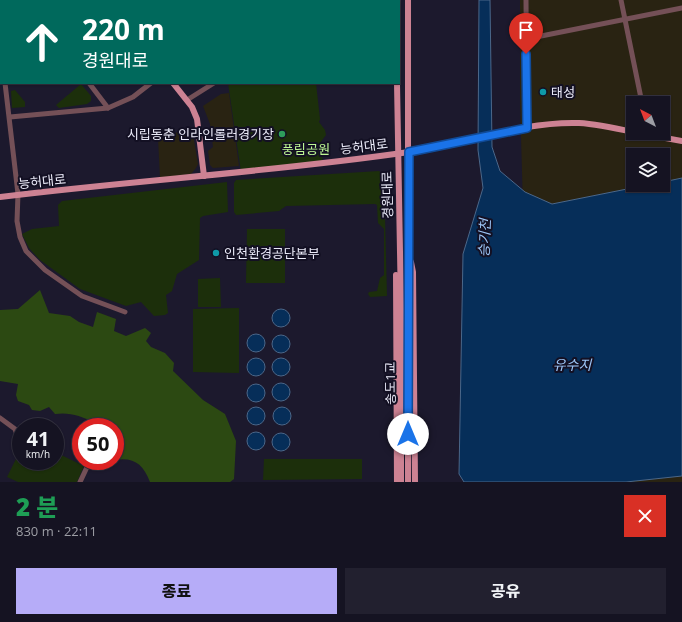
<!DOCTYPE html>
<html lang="ko">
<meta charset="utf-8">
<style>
:root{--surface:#151322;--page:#22202f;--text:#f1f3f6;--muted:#9d9ea5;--line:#343240;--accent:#b6acf8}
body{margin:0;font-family:"Open Sans","Noto Sans KR",sans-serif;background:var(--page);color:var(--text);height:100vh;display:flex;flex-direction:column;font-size:15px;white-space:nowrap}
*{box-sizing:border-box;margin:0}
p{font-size:13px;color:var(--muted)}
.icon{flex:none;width:22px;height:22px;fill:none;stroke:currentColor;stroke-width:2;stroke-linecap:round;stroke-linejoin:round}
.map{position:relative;height:482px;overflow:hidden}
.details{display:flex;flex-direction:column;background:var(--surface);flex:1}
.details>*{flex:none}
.banner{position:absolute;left:0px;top:0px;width:400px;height:84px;box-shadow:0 1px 3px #0004,0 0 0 1px var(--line);background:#00695c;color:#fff;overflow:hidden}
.needle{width:26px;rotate:318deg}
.buttons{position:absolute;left:626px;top:96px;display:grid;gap:8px}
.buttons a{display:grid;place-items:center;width:44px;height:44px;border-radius:0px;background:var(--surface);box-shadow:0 1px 3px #0004,0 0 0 1px var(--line);font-size:20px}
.speed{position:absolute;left:12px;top:418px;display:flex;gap:8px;font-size:20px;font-weight:700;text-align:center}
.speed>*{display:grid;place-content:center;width:52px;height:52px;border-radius:50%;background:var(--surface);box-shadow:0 1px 3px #0004,0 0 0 1px var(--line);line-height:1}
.speed small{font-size:10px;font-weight:400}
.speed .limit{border:6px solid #d22;background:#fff;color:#111}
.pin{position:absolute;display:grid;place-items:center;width:34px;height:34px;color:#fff;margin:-41px -17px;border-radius:50% 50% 50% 0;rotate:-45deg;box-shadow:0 0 4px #0007}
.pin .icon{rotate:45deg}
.me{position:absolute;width:44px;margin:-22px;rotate:0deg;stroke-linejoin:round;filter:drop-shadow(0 0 3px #0008)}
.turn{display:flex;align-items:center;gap:14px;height:84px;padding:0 16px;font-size:18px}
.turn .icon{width:52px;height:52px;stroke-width:2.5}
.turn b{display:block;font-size:28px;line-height:34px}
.round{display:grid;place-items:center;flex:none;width:42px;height:42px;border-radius:0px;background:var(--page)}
.head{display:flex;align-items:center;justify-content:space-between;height:68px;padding:0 16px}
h1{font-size:24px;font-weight:800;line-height:30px;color:#1e9e55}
.primary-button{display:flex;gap:8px;margin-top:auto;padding:8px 16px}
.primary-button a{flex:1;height:46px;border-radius:0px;background:var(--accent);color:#111;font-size:16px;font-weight:800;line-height:46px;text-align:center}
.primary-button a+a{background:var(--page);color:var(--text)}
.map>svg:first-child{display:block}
.industrial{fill:#292312;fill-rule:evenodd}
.green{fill:#1c2f0b}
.forest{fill:#2c4912}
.water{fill:#062e59;stroke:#4b6789}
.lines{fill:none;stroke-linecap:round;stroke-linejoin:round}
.minor{stroke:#745057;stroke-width:5}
.major{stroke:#cd8293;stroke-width:6}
.route-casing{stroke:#114b97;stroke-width:10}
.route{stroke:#1a73e8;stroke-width:7}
.culture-dot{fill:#0f9aa8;stroke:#131023;stroke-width:1.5}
.leisure-dot{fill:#2e9e5b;stroke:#131023;stroke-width:1.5}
.labels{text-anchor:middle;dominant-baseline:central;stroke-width:4;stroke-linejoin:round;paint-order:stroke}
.poi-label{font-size:13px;fill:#ebebf9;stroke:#131023;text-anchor:start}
.street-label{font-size:13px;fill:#ebebf9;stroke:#131023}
.park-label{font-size:13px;fill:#bef794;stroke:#131023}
.water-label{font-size:14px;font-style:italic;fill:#9dc6f8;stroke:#131023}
</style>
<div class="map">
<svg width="682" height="482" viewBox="0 0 682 482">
<rect width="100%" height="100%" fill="#1c192d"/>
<!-- industrial -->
<g class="industrial">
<path d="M520 0H682V482H531L520 103ZM633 103H663V133H633ZM633 155H663V185H633Z"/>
<polygon points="229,93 239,166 213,168 210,165 208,151 213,147 210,124 203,106 221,94"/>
<polygon points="192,128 198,164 196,168 191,174 160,178 158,138"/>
</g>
<!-- green -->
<g class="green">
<polygon points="228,83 316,83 320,119 319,122 325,130 326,135 320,143 323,162 241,172"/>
<polygon points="81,84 91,96 91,101 87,104 59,108 56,105"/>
<polygon points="15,90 25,102 25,107 12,108 11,91"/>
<polygon points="379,171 384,176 387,296 370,297 368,294 369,292 377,291 380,278 384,275 384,229 378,223 377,205 375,204 286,206 279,211 236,215 234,212 234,183 236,180"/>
<polygon points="227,182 228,212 203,216 200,218 199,260 177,274 172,291 166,295 168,313 165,315 154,316 141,302 126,306 80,289 40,260 29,248 22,234 32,229 59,226 58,205 62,201"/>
<polygon points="247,229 285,229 285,283 246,283"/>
<polygon points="220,278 221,307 198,307 198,279"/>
<polygon points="239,308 239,373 193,372 193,309"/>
<polygon points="21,449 21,461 55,461 55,452 84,466 77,482 18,482 7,477"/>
<polygon points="264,459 362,459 362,479 263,480"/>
</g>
<!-- forest -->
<path class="forest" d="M40 290 49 313 70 316 79 322 93 327 97 312 116 319 114 331 126 336 145 328 151 333 146 341 151 347 165 353 174 363 173 371 203 400 225 414 236 441 234 479 230 482H150C143 464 134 457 115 460V427H95V423C81 416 70 412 55 414L49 407 40 411 32 410 29 405 18 401 16 395 18 384 0 381V310L18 309Z"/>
<!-- water -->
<g class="water">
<polygon points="479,0 490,0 492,147 500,171 525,192 552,204 647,185 663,185 663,182 682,178 682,476 626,482 464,482 459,474 463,254 483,188 478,150"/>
<circle cx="281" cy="318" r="9"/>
<circle cx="256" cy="343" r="9"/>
<circle cx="281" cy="344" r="9"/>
<circle cx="281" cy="367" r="9"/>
<circle cx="256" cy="367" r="9"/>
<circle cx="281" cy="392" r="9"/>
<circle cx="256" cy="393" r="9"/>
<circle cx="282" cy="416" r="9"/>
<circle cx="256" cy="416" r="9"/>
<circle cx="256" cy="441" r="9"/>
<circle cx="281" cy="442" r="9"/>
</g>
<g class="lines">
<!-- minor -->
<g class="minor">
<polyline points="526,0 527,128"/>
<polyline points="621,0 642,103"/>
<polyline points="22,1 23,0"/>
<polyline points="0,17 1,17"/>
<polyline points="526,39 682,8"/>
<polyline points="0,69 1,71"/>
<polyline points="5,83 18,194 17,221 20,237 26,251 45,270 82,296 125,312"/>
<polyline points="89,83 108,108"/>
<polyline points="187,100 214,83"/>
<polyline points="10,117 108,108 133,97 151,83"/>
<polyline points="0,418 15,429 16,432"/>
<polyline points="80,482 88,465"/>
</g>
<!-- major -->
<g class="major">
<polyline points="107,0 108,1"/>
<polyline points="396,0 396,1"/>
<polyline points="173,83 192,107 197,119 204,176"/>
<polyline points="397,83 401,308 401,482"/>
<polyline points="638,133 682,141"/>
<path d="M0 197C136 180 273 172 409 152 464 144 523 121 579 123 597 124 615 128 633 132"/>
<polyline points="411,262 413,272 415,482"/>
<polyline points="396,275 397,482"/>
<polyline points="408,482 408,0"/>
</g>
</g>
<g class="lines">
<defs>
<polyline id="route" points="408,434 409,152 527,128 526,54"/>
</defs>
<!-- route casing -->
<use href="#route" class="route-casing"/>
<!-- route -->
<use href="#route" class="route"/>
</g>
<!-- markers -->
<g class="culture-dot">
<circle cx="543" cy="92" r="4"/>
<circle cx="216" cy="253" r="4"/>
</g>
<circle class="leisure-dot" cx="282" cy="134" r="4"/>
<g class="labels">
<!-- poi labels -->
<g class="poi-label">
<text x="551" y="92">태성</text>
<text x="274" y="134" text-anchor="end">시립동춘 인라인롤러경기장</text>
<text x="224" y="253">인천환경공단본부</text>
</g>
<!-- street labels -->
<g class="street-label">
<text transform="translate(364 146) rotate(-7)">능허대로</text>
<text transform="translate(42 181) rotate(-6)">능허대로</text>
<text transform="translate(387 195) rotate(-91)">경원대로</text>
<text transform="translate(390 383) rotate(-90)">송도1교</text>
</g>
<!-- park labels -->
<g class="park-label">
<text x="306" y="149">풍림공원</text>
</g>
<!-- water labels -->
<g class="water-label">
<text transform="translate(484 238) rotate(-88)">승기천</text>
<text x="572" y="364">유수지</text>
</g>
</g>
</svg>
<div class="buttons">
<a><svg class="needle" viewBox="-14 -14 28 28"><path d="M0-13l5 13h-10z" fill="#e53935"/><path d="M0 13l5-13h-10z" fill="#9d9ea5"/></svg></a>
<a><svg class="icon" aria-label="layers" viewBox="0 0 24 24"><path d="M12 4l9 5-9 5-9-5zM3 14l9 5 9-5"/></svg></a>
</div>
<div class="speed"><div>41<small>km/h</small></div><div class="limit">50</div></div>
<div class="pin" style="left:526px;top:54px;background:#d93025"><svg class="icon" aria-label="arrive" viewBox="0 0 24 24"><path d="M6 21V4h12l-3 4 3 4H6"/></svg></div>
<svg class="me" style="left:408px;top:434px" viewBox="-20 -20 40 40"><circle r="19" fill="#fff"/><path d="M0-13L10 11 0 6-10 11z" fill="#1a73e8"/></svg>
<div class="banner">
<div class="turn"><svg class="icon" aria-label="ahead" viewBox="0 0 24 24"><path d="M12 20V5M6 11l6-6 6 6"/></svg><div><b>220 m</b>경원대로</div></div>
</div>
</div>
<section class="details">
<div class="head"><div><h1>2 분</h1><p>830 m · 22:11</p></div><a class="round" style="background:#d93025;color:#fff"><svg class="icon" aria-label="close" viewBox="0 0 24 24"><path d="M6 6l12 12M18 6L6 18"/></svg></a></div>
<div class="primary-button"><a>종료</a><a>공유</a></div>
</section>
